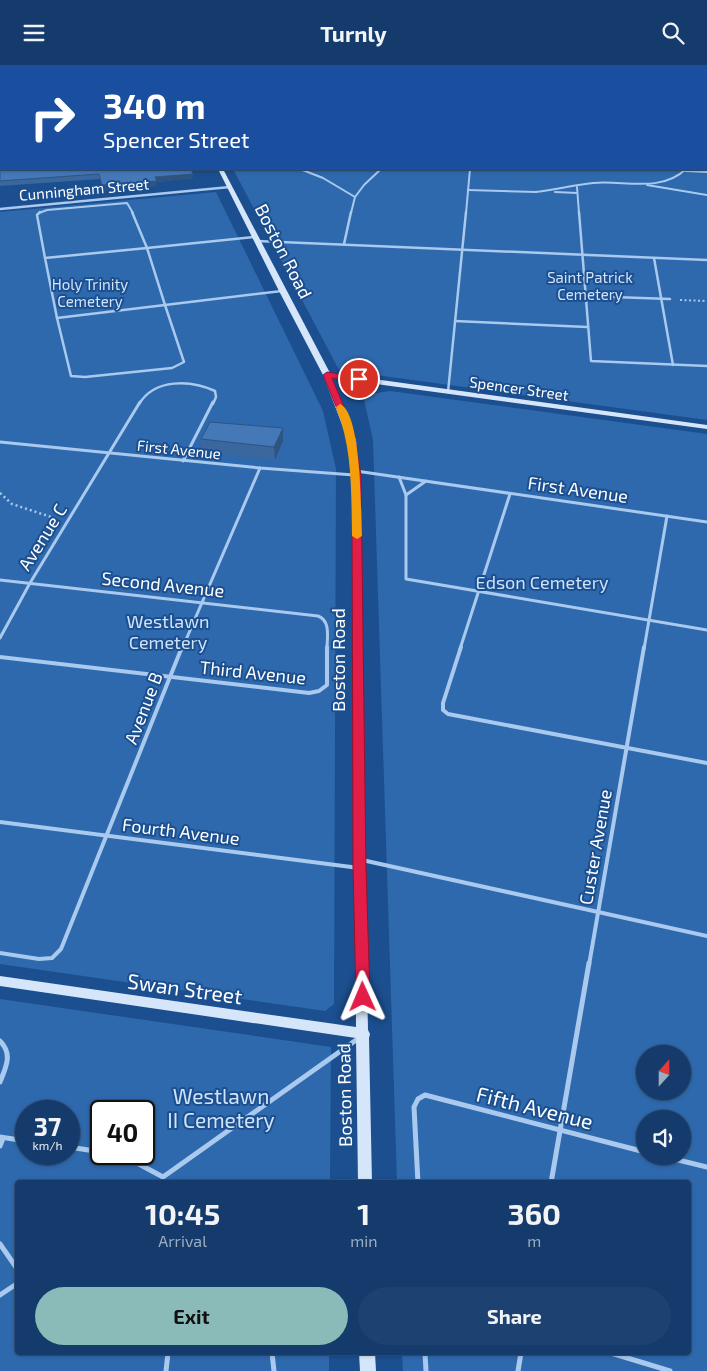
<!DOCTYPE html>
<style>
:root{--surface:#143b6b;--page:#1d4271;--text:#f1f3f6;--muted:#9dadc1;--line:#33557e;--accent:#8bbbb9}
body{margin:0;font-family:"Exo 2",sans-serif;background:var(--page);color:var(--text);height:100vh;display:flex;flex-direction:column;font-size:19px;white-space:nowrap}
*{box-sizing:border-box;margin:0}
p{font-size:16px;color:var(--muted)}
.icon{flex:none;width:28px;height:28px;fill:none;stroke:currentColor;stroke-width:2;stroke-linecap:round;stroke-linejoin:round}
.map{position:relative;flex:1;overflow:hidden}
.side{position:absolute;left:15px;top:1115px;width:676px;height:175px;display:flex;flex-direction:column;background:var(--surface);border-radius:5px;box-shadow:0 1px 4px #0004,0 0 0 1px var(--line)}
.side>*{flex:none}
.top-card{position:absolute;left:0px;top:0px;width:708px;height:105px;box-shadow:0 1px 4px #0004,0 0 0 1px var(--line);background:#1a4fa0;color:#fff;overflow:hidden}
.needle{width:32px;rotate:21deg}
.fabs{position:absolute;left:636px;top:980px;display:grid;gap:10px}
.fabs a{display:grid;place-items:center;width:55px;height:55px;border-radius:50%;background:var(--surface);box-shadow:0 1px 4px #0004,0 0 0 1px var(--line);font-size:25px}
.speed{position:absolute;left:15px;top:1035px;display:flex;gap:10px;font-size:25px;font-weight:700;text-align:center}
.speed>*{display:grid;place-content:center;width:65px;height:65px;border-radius:50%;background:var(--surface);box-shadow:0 1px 4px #0004,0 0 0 1px var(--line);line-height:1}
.speed small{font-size:12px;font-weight:400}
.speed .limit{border:2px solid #111;border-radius:8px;background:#fff;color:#111}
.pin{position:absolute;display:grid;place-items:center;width:42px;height:42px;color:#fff;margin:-21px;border:2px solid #fff;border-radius:50%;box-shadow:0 1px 5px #0007}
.me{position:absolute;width:55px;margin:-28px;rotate:359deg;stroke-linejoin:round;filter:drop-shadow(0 0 4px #0008)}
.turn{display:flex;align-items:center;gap:18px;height:105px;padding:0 20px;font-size:22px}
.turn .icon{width:65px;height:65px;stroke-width:2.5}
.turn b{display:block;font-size:35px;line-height:42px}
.eta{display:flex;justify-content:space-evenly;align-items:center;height:85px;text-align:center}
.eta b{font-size:30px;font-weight:700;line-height:35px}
.action{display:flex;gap:10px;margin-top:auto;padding:10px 20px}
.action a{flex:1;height:58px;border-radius:30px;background:var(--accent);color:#111;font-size:20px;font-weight:700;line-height:58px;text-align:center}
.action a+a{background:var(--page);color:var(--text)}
header{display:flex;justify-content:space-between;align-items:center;height:65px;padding:0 20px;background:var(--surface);font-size:22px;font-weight:700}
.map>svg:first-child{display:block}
.green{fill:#2e69ad;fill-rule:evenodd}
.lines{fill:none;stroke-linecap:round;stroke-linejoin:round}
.path-far1{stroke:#a9c9ee;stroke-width:2;stroke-dasharray:2 2.5;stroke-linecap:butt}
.path{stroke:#a9c9ee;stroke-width:2.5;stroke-dasharray:2 3;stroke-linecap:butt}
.lane-far4{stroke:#a9c9ee;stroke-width:2}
.lane-far3{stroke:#a9c9ee;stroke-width:2.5}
.lane-far2{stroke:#a9c9ee;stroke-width:3}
.lane-far1{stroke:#a9c9ee;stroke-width:4}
.lane{stroke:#a9c9ee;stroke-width:5}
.street{stroke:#a9c9ee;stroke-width:2.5}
.secondary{fill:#d6e6fa;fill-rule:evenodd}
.wall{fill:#3a679d}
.shaded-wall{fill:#305480}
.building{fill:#4478b7;stroke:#305480}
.route{fill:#e11d48;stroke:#92132f}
.slow{fill:#f59e0b}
.labels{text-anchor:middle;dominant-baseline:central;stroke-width:4;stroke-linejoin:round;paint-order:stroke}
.far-street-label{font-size:15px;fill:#fff;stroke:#1b4f8f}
.far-park-label{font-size:15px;fill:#cfe3fa;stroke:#1b4f8f}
.street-label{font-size:18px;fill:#fff;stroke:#1b4f8f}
.park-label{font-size:18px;fill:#cfe3fa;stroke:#1b4f8f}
.near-street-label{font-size:21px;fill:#fff;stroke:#1b4f8f}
.near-park-label{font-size:21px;fill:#cfe3fa;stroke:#1b4f8f}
</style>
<header><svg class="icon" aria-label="menu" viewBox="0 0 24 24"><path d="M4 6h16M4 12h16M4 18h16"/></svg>Turnly<svg class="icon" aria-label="search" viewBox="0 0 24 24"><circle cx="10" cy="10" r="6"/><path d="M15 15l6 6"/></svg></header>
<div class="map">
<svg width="707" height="1306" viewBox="0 0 707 1306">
<rect width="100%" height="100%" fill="#1b4f8f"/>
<!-- green -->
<g class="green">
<polygon points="516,0 707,0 707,355 339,305 233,104 706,104 706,1"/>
<polygon points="216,127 323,346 336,404 334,939 325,946 0,899 0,147"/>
<path d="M390 326 707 369V1306H403L402 1288H689V1118L397 1117 373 375 363 330ZM645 989H682V1026H645ZM645 1054H682V1091H645Z"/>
<path d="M0 934 331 982 330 1117 18 1118V1288H329V1306H0ZM26 1046H69V1089H26ZM101 1046H144V1089H101Z"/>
</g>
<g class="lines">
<!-- path-far1 -->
<polyline class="path-far1" points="680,235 707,236"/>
<!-- path -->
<polyline class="path" points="0,428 12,439 57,454"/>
<!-- lane-far4 -->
<g class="lane-far4">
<polyline points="77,1 80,0"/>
<polyline points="123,1 125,0"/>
<polyline points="300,104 323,113 355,132 351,148"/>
<polyline points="316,104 357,104"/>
<polyline points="685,106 707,107"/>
<polyline points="647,120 707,130"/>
<polyline points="577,122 579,148"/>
<polyline points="468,125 536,127"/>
<path d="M535 127C554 125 573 120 593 118 624 115 661 128 686 104"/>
<polyline points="555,127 577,128"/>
<polyline points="355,132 364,120 381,104"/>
<polyline points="39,148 47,145 127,138 133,148"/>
<polyline points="466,148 470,104"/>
</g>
<!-- lane-far3 -->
<g class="lane-far3">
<polyline points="40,147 37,150 45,193"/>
<polyline points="132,147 147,183 254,172"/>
<polyline points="579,147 591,296 707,301"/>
<polyline points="257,176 707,195"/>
<polyline points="344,179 351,147"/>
<polyline points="654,193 673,300"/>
<polyline points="585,231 670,234"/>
<polyline points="165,240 282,226"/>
<polyline points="57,253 71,311 85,312 172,303 184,297 165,240"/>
<polyline points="57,253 45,193 147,183 165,240"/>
<polyline points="57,253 165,240"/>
<polyline points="455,256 587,262"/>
<polyline points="448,327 466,147"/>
<path d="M139 339C155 313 191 315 215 326L216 332 213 339"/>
</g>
<!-- lane-far2 -->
<g class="lane-far2">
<polyline points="0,377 260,403 354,410"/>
<polyline points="183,396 213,337"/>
<polyline points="356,406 707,457"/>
<polyline points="399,412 406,430 406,514 707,565"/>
<polyline points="406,430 426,416"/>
<path d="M0 515 318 551C331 556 327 572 327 584"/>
<polyline points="0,573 30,518 140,337"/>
<polyline points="182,584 260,403"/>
<polyline points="460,584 510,429"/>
<polyline points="644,584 667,451"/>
</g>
<!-- lane-far1 -->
<g class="lane-far1">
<polyline points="461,582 443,638 443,645 448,649 707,698"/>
<polyline points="0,592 309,628 319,626 327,620 327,582"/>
<polyline points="0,757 359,803"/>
<polyline points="362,795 707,871"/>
<polyline points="0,888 39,894 52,893 61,884 182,582"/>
<polyline points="589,900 644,582"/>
</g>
<!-- lane -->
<g class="lane">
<path d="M0 976C13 989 6 1002 0 1017"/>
<polyline points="0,1072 26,1076"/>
<polyline points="0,1081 3,1073"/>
<polyline points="69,1082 101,1087"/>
<polyline points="108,1089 137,1098 163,1112"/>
<polyline points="662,1091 707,1102"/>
<polyline points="163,1112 359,973"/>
<polyline points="418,1118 414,1042 418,1034 425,1030 645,1087"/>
<polyline points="551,1118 589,898"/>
<polyline points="0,1179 18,1205"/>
<polyline points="0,1230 18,1218"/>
<polyline points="272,1288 274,1306"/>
<polyline points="425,1288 426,1306"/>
<polyline points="611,1288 670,1306"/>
<polyline points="166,1306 168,1288"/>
<polyline points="518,1306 521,1288"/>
</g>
<!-- street -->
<polyline class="street" points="0,144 230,122"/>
<!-- secondary -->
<g class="secondary">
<rect x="168" y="0" width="4" height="1"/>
<polygon points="218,104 223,104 330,308 707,360 707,364 332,313 356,375 360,424 365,803 368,965 370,969 369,973 372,1118 358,1118 356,973 0,921 0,911 356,962 352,424 348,375 323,310 279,226"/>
<polygon points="359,1288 375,1288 376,1306 360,1306"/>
</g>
</g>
<!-- wall -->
<g class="wall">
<polygon points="18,104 194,104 194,105 191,105 193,113 157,117 157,121 102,125 100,114 0,121 0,105"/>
<polygon points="201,374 283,376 275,395 203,387"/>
</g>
<!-- shaded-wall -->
<g class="shaded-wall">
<polygon points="34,0 61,0 58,1 32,1"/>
<polygon points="0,13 1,13 1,25 0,26"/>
<polygon points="193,109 193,113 157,117 157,121 102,125 102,120 155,112"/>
<polygon points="283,363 283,376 275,395 274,382"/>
</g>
<!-- building -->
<g class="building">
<polygon points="0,0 34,0 32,1 1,1 1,13 0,13"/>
<rect x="193" y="0" width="10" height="1"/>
<rect x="225" y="0" width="285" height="1"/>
<rect x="0" y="67" width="1" height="32"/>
<polygon points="18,104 191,104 193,109 155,112 157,116 102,120 99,109 0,116 0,105"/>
<polygon points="210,357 283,363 274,382 201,374"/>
</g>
<!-- route -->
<polygon class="route" points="327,307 359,312 363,314 359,317 332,313 353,363 361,410 366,803 370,932 368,936 363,938 358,936 356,932 353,803 352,410 345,363 323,310"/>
<!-- slow -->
<path class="slow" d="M340 339C362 348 361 449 362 471L357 474 352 471C351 426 353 385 336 342Z"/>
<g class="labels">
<!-- far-street labels -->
<g class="far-street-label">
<text transform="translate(84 124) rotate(-5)">Cunningham Street</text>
<text transform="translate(519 323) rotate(8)">Spencer Street</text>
<text transform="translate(179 384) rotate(6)">First Avenue</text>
</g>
<!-- far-park labels -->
<g class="far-park-label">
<text x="590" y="212">Saint Patrick<tspan x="590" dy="17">Cemetery</tspan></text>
<text x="90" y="219">Holy Trinity<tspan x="90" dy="17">Cemetery</tspan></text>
</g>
<!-- street labels -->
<g class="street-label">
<text transform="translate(284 186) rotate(63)">Boston Road</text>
<text transform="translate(578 424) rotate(8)">First Avenue</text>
<text transform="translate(42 472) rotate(-58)">Avenue C</text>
<text transform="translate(163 519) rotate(6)">Second Avenue</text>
<text transform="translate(338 595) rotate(-90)">Boston Road</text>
<text transform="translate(253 607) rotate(6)">Third Avenue</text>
<text transform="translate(143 643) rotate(-69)">Avenue B</text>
<text transform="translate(181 766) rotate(7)">Fourth Avenue</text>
<text transform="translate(595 782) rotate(-80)">Custer Avenue</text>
<text transform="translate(344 1030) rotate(-91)">Boston Road</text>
</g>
<!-- park labels -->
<g class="park-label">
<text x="542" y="517">Edson Cemetery</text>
<text x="168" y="556">Westlawn<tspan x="168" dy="21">Cemetery</tspan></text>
</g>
<!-- near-street labels -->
<g class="near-street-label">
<text transform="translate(185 923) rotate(8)">Swan Street</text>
<text transform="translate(535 1042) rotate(14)">Fifth Avenue</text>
</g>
<!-- near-park labels -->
<g class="near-park-label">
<text x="221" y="1030">Westlawn<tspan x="221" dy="24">II Cemetery</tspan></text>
</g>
</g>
</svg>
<div class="fabs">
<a><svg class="needle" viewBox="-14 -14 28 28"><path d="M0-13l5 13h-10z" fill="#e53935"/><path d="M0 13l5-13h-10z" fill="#9dadc1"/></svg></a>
<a><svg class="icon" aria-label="sound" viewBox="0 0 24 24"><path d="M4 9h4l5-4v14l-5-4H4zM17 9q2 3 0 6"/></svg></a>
</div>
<div class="speed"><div>37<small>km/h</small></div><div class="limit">40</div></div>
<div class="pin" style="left:359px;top:314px;background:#d93025"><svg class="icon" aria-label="arrive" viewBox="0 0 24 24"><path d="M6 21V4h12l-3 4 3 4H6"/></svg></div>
<svg class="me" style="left:363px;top:932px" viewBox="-20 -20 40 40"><path d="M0-17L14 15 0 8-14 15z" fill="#e11d48" stroke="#fff" stroke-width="4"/></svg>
<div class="top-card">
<div class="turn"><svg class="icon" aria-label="right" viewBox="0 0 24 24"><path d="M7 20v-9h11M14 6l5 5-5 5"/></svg><div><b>340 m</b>Spencer Street</div></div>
</div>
<section class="side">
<div class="eta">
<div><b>10:45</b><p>Arrival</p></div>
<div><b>1</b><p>min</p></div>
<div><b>360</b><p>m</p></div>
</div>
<div class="action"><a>Exit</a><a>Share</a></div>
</section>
</div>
